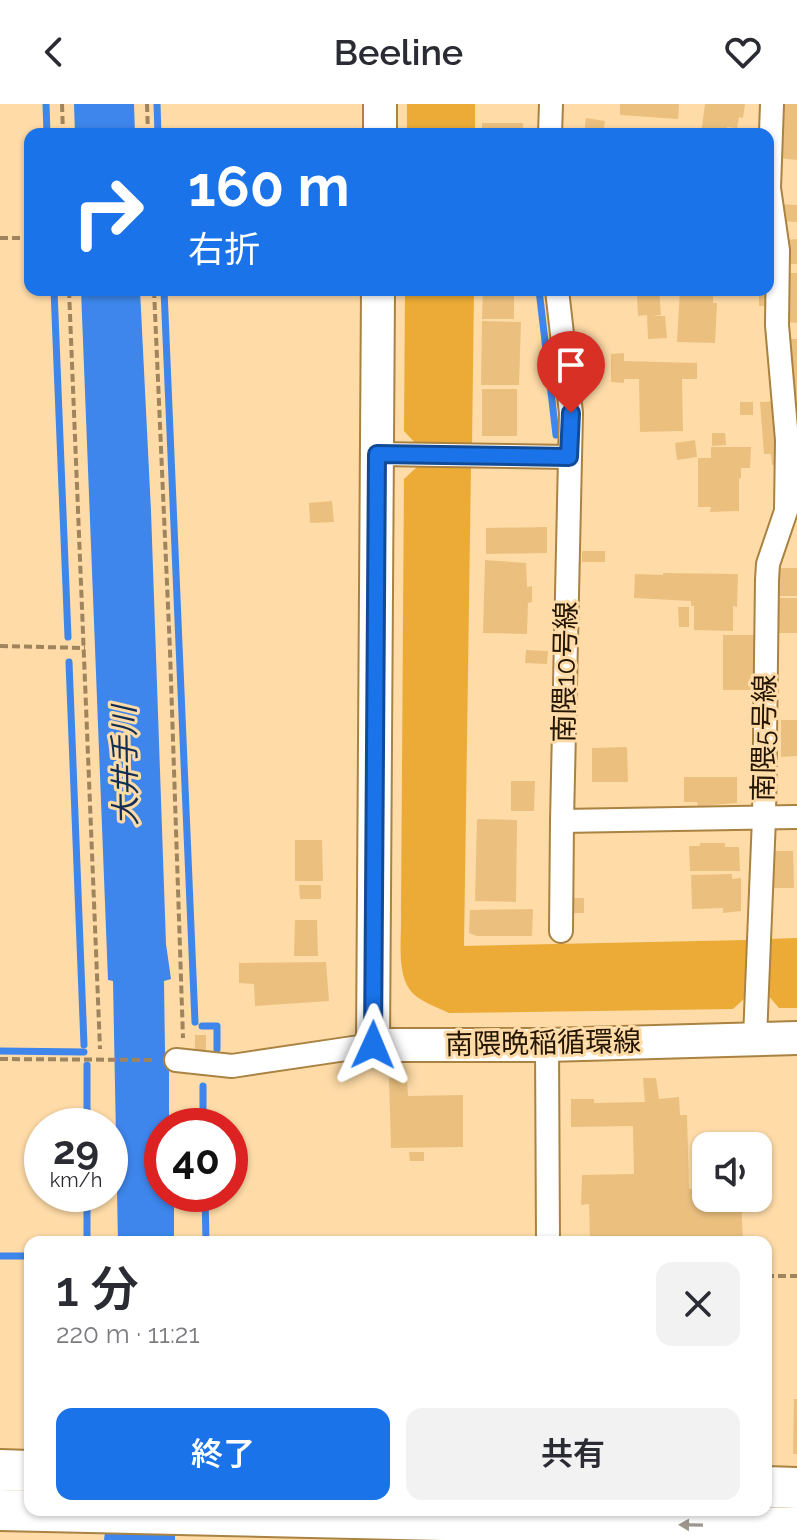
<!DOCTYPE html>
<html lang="ja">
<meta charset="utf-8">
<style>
:root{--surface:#fff;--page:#f2f2f3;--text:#2b2b33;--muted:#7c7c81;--accent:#1a73e8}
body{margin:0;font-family:Raleway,"Noto Sans JP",sans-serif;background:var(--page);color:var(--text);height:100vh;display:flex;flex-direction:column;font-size:30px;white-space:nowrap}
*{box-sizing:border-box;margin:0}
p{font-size:26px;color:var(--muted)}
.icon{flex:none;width:44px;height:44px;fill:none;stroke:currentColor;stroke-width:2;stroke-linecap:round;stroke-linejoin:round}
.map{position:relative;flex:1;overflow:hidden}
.panel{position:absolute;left:24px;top:1132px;width:748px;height:280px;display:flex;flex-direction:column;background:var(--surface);border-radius:16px;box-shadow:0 2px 6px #0004}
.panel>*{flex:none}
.banner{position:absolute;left:24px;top:24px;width:750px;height:168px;border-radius:16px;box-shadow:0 2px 6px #0004;background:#1a73e8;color:#fff;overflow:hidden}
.tools{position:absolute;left:692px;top:1028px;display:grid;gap:16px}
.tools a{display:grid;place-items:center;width:80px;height:80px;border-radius:16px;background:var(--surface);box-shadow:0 2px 6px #0004;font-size:40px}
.speed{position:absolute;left:24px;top:1004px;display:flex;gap:16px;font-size:40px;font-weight:700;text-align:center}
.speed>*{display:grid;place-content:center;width:104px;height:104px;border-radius:50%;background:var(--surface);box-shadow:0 2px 6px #0004;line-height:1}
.speed small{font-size:20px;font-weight:400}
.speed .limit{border:12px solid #d22;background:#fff;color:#111}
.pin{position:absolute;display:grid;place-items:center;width:68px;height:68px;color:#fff;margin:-82px -34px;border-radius:50% 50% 50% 0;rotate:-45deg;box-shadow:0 0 8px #0007}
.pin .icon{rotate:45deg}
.me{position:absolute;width:88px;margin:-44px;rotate:1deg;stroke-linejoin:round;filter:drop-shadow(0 0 6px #0008)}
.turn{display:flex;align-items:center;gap:28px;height:168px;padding:0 32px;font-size:36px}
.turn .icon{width:104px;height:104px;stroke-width:2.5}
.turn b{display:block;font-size:56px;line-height:68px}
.round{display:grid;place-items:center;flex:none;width:84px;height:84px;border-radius:16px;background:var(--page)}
.head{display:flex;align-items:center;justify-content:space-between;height:136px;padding:0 32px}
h1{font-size:48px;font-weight:600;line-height:60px}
.primary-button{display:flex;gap:16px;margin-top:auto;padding:16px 32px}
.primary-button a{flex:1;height:92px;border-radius:16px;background:var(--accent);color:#fff;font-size:32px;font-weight:600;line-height:92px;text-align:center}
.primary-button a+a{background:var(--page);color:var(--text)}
header{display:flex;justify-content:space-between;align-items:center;height:104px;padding:0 32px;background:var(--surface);font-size:36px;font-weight:600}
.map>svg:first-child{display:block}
.green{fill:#ecab36}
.water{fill:#3e86eb}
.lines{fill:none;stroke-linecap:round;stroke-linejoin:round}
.stream{stroke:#3e86eb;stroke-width:7}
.building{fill:#ebc07f}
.street-casing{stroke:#aa8241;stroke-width:26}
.secondary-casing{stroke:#aa8241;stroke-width:36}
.highway-casing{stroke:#aa8241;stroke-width:44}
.path{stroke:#9f855e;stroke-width:4;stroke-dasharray:8 4;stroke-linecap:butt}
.street{stroke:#fff;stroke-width:22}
.secondary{stroke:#fff;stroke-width:32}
.highway{stroke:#fff;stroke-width:40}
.oneway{fill:#9c968c}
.route-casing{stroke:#114b97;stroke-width:20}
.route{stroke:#1a73e8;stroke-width:14}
.labels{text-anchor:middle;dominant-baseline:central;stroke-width:6;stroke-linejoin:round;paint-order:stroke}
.street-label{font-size:28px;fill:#241500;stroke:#fedba7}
.water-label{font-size:30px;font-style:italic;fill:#122e55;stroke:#fedba7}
</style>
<header><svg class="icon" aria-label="back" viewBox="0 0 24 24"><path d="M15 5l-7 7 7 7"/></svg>Beeline<svg class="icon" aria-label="heart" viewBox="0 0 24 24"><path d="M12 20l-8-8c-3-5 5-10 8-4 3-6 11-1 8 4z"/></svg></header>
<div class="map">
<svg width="797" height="1436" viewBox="0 0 797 1436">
<rect width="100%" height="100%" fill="#fedba7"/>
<!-- green -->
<g class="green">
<rect x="407" y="0" width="68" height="30"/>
<polygon points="405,186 474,186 472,341 417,341 404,327"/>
<path d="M471 362 464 842 747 836 746 893 733 905 449 909C437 903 418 897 410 886 396 867 402 831 401 809L404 375 417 363Z"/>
<polygon points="797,834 797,904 779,904 767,890 769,835"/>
</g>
<!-- water -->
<g class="water">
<polygon points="74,0 134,0 135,30 75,30"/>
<polygon points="81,186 140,186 151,407 166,840 171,875 164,877 165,947 169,966 169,1022 162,1022 162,1090 174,1090 174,1138 118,1138 113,877 108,876"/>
<polygon points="108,1406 175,1406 175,1436 104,1436"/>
</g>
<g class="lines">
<!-- stream -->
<g class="stream">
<polyline points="46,0 47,30"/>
<polyline points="157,0 158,30"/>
<polyline points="54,186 68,533"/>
<polyline points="164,186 195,918"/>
<polyline points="539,186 556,331"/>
<polyline points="69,558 84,941"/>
<polyline points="202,922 217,922 217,945"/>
<polyline points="0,947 84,948"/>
<polyline points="87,961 87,1022"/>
<polyline points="203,982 203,1022"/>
<polyline points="87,1090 87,1138"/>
<polyline points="205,1090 206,1138"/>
<polyline points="0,1152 30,1152"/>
</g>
</g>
<!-- building -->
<g class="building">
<polygon points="620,0 679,0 678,15 620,11"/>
<polygon points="705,0 745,0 743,14 739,13 737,24 727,23 727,30 701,30"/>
<polygon points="781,0 797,0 797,56 778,54"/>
<polygon points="586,14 605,17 603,30 584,30"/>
<rect x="482" y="19" width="41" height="11"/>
<polygon points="778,100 797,101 797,118 779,117"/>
<polygon points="797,135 797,160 785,160 785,136"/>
<polygon points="788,169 797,169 797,219 785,218"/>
<polygon points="483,186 514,186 514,215 482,215"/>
<polygon points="640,186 659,186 661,211 652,212 665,212 667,234 648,235 647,211 638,212 637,191 640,190"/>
<polygon points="680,186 713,186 713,199 717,199 715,239 677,238"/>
<polygon points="755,186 769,186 769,202 759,202 759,192 755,192"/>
<polygon points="482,217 521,218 519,281 481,281"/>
<polygon points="790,235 797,235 797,305 795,305 792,251 789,251 788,241 791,241"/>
<polygon points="624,249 624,257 697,259 697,275 682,275 683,327 640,328 639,275 624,275 624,279 611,278 611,250"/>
<rect x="482" y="285" width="35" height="47"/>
<polygon points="777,297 781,360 772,361 771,350 764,350 760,298"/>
<rect x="740" y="298" width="13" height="13"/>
<polygon points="712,329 725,329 726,341 712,342"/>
<polygon points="695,336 697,353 677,356 675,339"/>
<polygon points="711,343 751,343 750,364 741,364 741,374 739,375 739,407 710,408 711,403 698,403 698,354 711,354"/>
<polygon points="332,397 334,418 310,419 309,399"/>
<polygon points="547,423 547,449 486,450 486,424"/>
<rect x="582" y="447" width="23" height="11"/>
<polygon points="485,456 526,459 527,483 532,482 532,498 528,499 527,530 483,529"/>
<rect x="777" y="464" width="20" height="28"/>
<polygon points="663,469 738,470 737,503 733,502 733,527 694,526 694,502 691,502 691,497 634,494 635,470 663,471"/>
<rect x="776" y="494" width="21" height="35"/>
<polygon points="678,503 689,503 689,523 679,523"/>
<rect x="723" y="531" width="32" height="55"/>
<polygon points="526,546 548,547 547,560 525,559"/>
<polygon points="781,616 797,616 797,652 781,653"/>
<polygon points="627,643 628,678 592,678 592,644"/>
<polygon points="684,673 737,673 737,699 698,702 697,698 684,698"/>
<polygon points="511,677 535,677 534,707 511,707"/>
<polygon points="477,715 517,716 516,798 475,797"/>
<polygon points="295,736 322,736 323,777 295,777"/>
<polygon points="700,739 725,739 725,743 739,743 740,767 690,767 689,742 700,742"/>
<polygon points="773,747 793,747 794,784 774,784"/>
<polygon points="732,770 732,775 741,774 741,807 723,809 723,804 692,805 691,771"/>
<polygon points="299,781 321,781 321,795 300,795"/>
<rect x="574" y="794" width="10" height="15"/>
<polygon points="533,805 532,832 477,832 469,829 470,806"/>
<polygon points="295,816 317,816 318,852 294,852"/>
<polygon points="326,858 329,897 255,902 254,880 239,879 239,859"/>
<rect x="195" y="931" width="11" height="15"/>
<polygon points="407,973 408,992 463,991 463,1043 391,1044 389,974"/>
<polygon points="643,974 656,974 659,995 679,993 680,1011 687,1011 689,1085 706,1084 706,1094 741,1094 743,1138 590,1138 589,1100 581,1101 582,1071 634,1070 633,1022 571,1023 571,995 594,995 594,999 645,998"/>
<polygon points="409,1048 424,1048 424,1057 410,1057"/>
<polygon points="794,1295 797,1295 797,1350 793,1350"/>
</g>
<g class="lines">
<defs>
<g id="street">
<polyline points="772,0 769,84 778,146 777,221 787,336 797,341"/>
<polyline points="550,30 551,0"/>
<polyline points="557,186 571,309 562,717 797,713"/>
<polyline points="377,350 569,353"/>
<polyline points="561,827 562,717"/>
<polyline points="755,934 764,714 767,476 768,460 786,407 787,336"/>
<polyline points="547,941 548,1138"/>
<polyline points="176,956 232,962 373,941"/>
</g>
<g id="secondary">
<polyline points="380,30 380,0"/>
<polyline points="378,186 373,941 547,941 797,934"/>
</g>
<g id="highway">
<polyline points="0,1366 30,1367"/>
<polyline points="766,1383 797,1384"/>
<polyline points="0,1406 797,1424"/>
</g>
</defs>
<!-- street casing -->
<use href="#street" class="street-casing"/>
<!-- secondary casing -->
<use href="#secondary" class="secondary-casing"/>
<!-- highway casing -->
<use href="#highway" class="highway-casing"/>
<!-- path -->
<g class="path">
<polyline points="62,0 63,30"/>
<polyline points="147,0 148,30"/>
<polyline points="0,134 30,134"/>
<polyline points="69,186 100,945"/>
<polyline points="154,186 170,547 183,934"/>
<polyline points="0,542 85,544"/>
<polyline points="0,955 154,956"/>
<polyline points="766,1172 797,1172"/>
</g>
<!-- street -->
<use href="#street" class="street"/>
<!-- secondary -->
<use href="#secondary" class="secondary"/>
<!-- highway -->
<use href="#highway" class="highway"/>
</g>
<!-- one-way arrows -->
<defs><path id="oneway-solid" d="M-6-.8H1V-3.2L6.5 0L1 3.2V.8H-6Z" transform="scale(2)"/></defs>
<use class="oneway" href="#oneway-solid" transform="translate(691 1421) rotate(-179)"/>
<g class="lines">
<defs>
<polyline id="route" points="373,941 377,350 569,353 571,309"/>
</defs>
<!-- route casing -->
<use href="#route" class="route-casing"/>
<!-- route -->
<use href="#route" class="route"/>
</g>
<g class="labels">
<!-- street labels -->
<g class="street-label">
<text transform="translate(565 568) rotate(-89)">南隈10号線</text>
<text transform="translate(764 634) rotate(-89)">南隈5号線</text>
<text transform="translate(543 939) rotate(-1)">南隈晩稲循環線</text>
</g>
<!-- water labels -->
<g class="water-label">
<text transform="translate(125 662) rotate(-91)">大井手川</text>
</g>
</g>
</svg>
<div class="tools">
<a><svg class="icon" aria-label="sound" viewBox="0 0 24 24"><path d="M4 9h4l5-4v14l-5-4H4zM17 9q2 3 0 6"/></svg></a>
</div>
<div class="speed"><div>29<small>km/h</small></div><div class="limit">40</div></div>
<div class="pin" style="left:571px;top:309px;background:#d93025"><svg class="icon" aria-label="arrive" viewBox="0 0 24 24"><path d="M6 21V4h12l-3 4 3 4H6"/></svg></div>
<svg class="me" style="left:373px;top:941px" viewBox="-20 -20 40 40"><path d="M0-17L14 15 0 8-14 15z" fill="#1a73e8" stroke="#fff" stroke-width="4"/></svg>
<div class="banner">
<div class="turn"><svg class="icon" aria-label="right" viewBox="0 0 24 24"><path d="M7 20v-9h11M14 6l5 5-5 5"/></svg><div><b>160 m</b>右折</div></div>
</div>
<section class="panel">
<div class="head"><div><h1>1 分</h1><p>220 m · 11:21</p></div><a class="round"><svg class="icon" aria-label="close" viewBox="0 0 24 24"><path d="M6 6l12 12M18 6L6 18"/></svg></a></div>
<div class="primary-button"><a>終了</a><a>共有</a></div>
</section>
</div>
